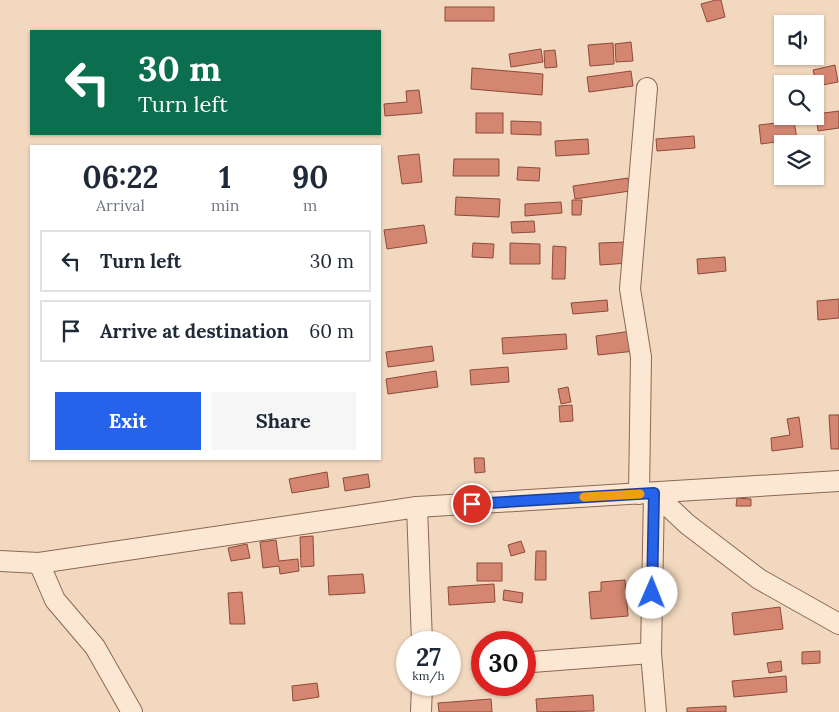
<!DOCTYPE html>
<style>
:root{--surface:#fff;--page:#f6f6f7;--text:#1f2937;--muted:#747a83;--line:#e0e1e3;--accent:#2563eb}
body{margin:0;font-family:Lora,serif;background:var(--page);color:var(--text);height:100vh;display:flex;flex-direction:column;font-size:19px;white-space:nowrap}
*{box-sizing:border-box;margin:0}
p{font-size:16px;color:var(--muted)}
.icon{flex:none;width:28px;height:28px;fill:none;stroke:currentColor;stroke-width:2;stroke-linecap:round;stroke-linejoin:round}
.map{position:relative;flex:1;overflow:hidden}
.side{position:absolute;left:30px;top:145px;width:351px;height:315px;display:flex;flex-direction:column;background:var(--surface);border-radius:0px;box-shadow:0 1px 4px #0004}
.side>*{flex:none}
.hud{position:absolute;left:30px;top:30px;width:351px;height:105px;border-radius:0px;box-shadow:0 1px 4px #0004;background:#0b6e4f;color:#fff;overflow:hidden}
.fabs{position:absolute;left:774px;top:15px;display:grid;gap:10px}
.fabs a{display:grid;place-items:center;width:50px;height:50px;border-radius:0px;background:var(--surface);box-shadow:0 1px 4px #0004;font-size:25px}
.speed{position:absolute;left:396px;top:631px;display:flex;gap:10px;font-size:25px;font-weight:700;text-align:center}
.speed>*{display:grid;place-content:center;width:65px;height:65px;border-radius:50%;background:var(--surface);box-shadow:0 1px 4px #0004;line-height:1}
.speed small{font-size:12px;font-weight:400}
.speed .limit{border:8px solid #d22;background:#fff;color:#111}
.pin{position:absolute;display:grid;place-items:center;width:42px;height:42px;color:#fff;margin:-21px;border:2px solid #fff;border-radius:50%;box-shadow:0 1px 5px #0007}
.me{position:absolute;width:55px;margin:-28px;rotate:1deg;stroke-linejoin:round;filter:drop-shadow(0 0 4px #0008)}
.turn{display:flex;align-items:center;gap:18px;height:105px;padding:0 25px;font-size:22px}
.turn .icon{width:65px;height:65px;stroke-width:2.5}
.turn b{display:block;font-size:35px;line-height:42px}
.eta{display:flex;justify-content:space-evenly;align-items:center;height:85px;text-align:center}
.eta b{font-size:30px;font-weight:800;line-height:35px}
.cta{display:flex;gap:10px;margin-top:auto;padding:10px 25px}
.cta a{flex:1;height:58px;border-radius:0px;background:var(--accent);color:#fff;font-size:20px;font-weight:800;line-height:58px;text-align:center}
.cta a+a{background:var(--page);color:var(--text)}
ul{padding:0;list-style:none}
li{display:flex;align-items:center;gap:15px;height:62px;margin:0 10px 8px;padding:0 15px;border:2px solid var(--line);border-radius:0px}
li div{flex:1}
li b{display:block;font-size:19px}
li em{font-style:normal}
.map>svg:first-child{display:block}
.building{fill:#d48671;stroke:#8d4a39}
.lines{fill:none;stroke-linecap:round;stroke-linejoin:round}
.minor-casing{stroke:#8c6855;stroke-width:22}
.minor{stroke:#fce7d2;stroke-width:20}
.route-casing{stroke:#184099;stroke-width:12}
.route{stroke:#2563eb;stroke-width:9}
.slow{stroke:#f59e0b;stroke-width:9}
</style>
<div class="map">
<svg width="839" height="712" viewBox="0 0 839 712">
<rect width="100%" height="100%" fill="#f2d8be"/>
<!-- building -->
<g class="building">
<polygon points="716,0 721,0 725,17 707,22 701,4"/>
<rect x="445" y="7" width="49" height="14"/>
<polygon points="631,42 633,61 616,62 615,44"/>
<polygon points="613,43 614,64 590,66 588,45"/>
<polygon points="541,49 543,62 511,67 509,54"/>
<polygon points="555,50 557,67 545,68 544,51"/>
<polygon points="835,65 838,82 817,86 813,70"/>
<polygon points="472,68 543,74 542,95 471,89"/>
<polygon points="631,71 633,86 589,92 587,77"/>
<polygon points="419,90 422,113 385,116 384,104 407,102 406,91"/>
<polygon points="839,111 839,128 818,131 816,114"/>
<rect x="476" y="113" width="27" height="20"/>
<polygon points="511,121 541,122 541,135 511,134"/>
<polygon points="794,121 797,139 761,144 759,125"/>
<polygon points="694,136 695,148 657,151 656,139"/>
<polygon points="588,139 589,154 556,156 555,141"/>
<polygon points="419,154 422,182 402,184 398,156"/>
<polygon points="454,159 499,159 499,176 453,176"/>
<polygon points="518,167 540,168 539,181 517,180"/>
<polygon points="628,178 630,191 575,199 573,186"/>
<polygon points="456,197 500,199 499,217 455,215"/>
<polygon points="572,200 582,200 581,215 572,215"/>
<polygon points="561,202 562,213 525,216 525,204"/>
<polygon points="534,221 535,232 512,233 511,222"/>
<polygon points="424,225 427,243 387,249 384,230"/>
<polygon points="627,242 629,263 600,265 599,243"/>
<polygon points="473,243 494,244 493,258 472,257"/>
<polygon points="510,243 540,244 540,264 510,264"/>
<polygon points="553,246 566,247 565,279 552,279"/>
<polygon points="725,257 726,271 698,274 697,259"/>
<polygon points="839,299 839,318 818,320 817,301"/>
<polygon points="607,300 608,311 573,314 571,303"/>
<polygon points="632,331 635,351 598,355 596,336"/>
<polygon points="566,334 567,349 503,354 502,338"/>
<polygon points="432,346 434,361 388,367 386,352"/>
<polygon points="508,367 509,382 471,385 470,370"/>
<polygon points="436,371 438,387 388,394 386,379"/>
<polygon points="568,387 571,402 561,404 558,389"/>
<polygon points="572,405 573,421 560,422 559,406"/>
<polygon points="829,415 839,415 839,449 831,449"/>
<polygon points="799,417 803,447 772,451 771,438 790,435 787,419"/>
<polygon points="474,458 484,458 485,472 475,473"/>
<polygon points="327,472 329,487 292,493 289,479"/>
<polygon points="368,474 370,487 345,491 343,478"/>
<polygon points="737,498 751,499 751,506 736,506"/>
<polygon points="313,536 314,566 301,567 300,537"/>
<polygon points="276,540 279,561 298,559 299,571 280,574 279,566 263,568 260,542"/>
<polygon points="521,541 525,552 511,556 508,545"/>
<polygon points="247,544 250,558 231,561 228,548"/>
<polygon points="536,551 546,551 546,580 535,580"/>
<rect x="477" y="563" width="25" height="18"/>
<polygon points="363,574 365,593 329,595 328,576"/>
<polygon points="625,580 628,616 591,619 589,592 601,591 601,582"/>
<polygon points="494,584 495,602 449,605 448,587"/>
<polygon points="504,590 523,593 522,603 503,600"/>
<polygon points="242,592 245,624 230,624 228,593"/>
<polygon points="780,607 783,629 734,635 732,613"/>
<polygon points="820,651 820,663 802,664 802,652"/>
<polygon points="781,661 782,671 769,673 767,663"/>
<polygon points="786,676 787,692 734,697 732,681"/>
<polygon points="317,683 319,697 293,701 292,686"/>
<polygon points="593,695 594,711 537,712 536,699"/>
<polygon points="491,699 492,712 439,712 438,703"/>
<polygon points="726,706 726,712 687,712 687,708"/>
</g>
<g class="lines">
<defs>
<g id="minor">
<polyline points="654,493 687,524 759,579 839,624"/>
<polyline points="654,493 651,653 656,712"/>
<polyline points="639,494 641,357 630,289 647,88"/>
<polyline points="417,507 422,642"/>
<polyline points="0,561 39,563 417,507 839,481"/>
<polyline points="39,563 55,600 95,647 132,712"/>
<polyline points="532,662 651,653"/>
<polyline points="421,712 422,685"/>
</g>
</defs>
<!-- minor casing -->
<use href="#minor" class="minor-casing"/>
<!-- minor -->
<use href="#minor" class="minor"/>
</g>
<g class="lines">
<defs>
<polyline id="route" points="472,504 654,493 652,593"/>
</defs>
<!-- route casing -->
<use href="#route" class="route-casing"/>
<!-- route -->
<use href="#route" class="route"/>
<!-- slow -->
<polyline class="slow" points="584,497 640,494"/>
</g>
</svg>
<div class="fabs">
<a><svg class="icon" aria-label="sound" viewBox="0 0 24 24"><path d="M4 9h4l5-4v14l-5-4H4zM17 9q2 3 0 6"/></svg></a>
<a><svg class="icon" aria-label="search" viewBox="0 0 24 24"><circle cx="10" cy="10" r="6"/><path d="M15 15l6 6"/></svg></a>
<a><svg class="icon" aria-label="layers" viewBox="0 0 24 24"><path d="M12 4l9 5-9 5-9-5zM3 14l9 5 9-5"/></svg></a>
</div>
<div class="speed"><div>27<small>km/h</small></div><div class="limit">30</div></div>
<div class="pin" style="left:472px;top:504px;background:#d93025"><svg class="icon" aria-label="arrive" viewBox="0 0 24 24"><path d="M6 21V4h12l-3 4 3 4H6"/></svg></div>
<svg class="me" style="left:652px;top:593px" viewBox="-20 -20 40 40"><circle r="19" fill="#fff"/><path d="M0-13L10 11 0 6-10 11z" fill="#2563eb"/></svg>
<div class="hud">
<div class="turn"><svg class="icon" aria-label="left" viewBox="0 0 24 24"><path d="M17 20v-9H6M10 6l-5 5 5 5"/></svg><div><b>30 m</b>Turn left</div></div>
</div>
<section class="side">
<div class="eta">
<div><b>06:22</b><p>Arrival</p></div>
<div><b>1</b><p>min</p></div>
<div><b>90</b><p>m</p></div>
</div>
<ul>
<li><svg class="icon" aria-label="left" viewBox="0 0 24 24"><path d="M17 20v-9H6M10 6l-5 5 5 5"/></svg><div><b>Turn left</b></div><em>30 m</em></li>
<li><svg class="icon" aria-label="arrive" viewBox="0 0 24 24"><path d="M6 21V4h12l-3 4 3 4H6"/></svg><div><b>Arrive at destination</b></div><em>60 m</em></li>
</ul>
<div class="cta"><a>Exit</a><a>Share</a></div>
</section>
</div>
